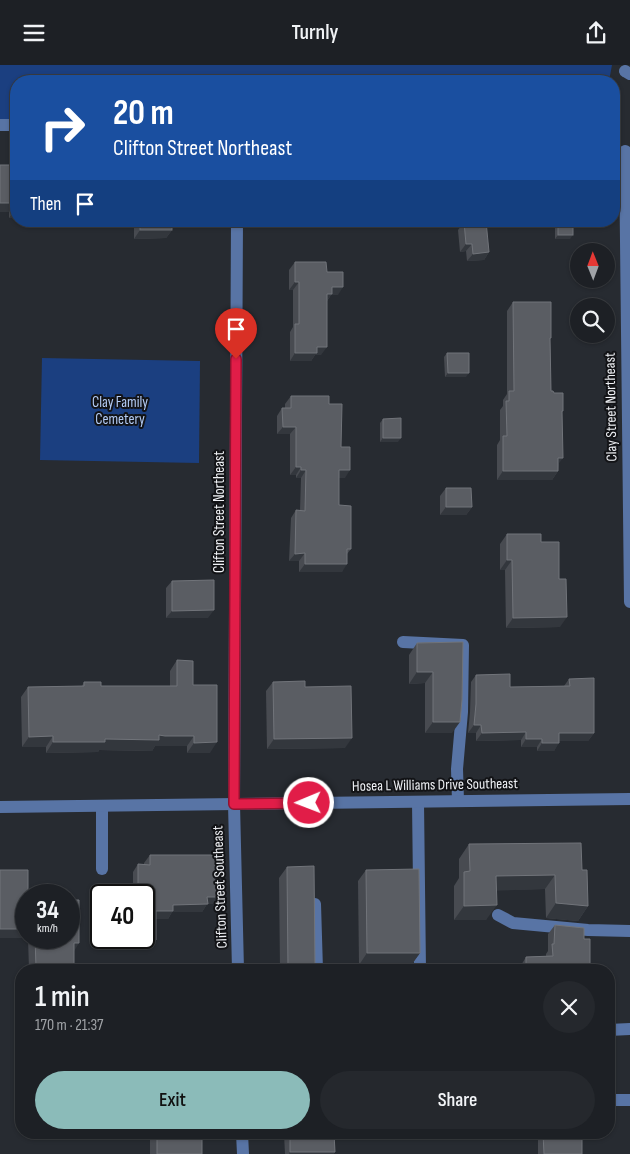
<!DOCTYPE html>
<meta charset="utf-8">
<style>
:root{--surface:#1d2025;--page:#25282d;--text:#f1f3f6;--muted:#a0a3a7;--line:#3b3e42;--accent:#8bbbb9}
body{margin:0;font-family:"Sofia Sans Condensed",sans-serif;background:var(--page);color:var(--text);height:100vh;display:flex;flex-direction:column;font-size:19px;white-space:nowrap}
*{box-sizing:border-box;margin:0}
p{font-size:16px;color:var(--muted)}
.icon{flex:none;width:28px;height:28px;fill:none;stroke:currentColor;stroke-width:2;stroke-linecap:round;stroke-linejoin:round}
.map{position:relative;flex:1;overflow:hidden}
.sheet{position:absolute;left:15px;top:899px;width:600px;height:175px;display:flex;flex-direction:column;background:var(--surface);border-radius:20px;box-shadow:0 1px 4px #0004,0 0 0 1px var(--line)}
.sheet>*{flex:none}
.hud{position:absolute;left:10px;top:10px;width:610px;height:152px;border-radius:20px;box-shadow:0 1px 4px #0004,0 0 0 1px var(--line);background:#1a4fa0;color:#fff;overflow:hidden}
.needle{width:32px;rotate:359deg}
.tools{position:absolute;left:570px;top:178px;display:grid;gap:10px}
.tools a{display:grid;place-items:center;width:45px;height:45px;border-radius:50%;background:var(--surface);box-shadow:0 1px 4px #0004,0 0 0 1px var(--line);font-size:25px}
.speed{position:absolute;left:15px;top:819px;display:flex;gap:10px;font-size:25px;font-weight:700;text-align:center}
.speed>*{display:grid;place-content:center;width:65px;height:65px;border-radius:50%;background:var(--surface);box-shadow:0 1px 4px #0004,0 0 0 1px var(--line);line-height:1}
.speed small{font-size:12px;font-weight:400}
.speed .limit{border:2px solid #111;border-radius:8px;background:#fff;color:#111}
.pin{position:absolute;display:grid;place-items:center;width:42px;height:42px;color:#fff;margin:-51px -21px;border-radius:50% 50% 50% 0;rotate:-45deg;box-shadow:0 0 5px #0007}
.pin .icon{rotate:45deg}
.me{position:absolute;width:55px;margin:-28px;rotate:269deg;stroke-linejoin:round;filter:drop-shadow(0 0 4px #0008)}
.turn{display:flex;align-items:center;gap:18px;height:105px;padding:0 20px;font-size:22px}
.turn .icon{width:65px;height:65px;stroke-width:2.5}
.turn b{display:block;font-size:35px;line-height:42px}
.then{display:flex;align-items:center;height:48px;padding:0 20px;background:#0003;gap:10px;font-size:19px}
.round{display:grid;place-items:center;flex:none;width:52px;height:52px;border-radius:26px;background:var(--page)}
.headline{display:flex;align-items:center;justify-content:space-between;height:85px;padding:0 20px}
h1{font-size:30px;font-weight:600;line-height:38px}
.action{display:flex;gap:10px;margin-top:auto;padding:10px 20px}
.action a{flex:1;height:58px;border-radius:30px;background:var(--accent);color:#111;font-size:20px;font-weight:600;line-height:58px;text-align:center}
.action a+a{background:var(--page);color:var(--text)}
header{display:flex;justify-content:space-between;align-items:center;height:65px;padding:0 20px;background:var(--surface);font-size:22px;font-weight:600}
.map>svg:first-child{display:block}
.green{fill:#1b3f80}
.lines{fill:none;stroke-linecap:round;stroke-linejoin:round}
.minor{stroke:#5874a5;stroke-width:12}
.wall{fill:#484b51}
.shaded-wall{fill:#33373d}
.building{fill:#5a5d63;stroke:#71747a}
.route-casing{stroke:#92132f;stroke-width:12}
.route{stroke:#e11d48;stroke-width:9}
.labels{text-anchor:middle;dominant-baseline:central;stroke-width:4;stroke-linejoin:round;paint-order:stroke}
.park-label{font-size:15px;fill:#b4ccf5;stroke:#121316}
.street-label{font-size:15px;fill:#eff1f5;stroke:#121316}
</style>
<header><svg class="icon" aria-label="menu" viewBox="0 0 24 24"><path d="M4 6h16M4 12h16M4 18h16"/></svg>Turnly<svg class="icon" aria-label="share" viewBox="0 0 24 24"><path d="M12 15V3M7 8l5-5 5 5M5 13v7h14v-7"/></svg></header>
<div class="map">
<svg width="630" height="1089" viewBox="0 0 630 1089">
<rect width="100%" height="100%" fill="#272b31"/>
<!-- green -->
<g class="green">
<polygon points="0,0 612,0 609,16 16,16 16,57 0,57"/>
<polygon points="42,293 200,296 199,398 40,395"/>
</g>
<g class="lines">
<!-- minor -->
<g class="minor">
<polyline points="625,6 630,9"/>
<polyline points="0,60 16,60"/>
<polyline points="630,89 625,86 630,537"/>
<polyline points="237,156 234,739 238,905"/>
<polyline points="403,577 463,580 462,647 457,704 458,736"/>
<polyline points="418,737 420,905"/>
<polyline points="102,741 102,804"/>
<polyline points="0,742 630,734"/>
<polyline points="315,839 317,905"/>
<polyline points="498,850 513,858 588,865 630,866"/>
<polyline points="609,965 630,964"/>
<polyline points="609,1035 630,1035"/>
<polyline points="242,1068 243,1089"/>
</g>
</g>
<!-- wall -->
<g class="wall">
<polygon points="0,100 16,100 16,153 9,153 9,147 0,147"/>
<polygon points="99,156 172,156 172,165 166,173 134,174 134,157 99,157"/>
<polygon points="555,156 573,156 570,174 555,174"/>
<polygon points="464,157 489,187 484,195 467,196 466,186 460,187 458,165"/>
<polygon points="295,197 327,207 338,230 331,230 327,236 321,290 315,290 311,296 290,296 290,267 293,262 293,225 289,225 289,205"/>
<polygon points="513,237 550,274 551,326 554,328 562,348 558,406 552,415 497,415 497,380 500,375 500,345 503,341 503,335 507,329 507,246"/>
<polygon points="447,288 466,312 445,312 444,292"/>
<polygon points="291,331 329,339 341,382 345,413 339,413 339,440 351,484 347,489 342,507 299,507 299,496 289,496 291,453 296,445 300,446 301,413 296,413 296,410 290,410 290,369 277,369 277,351 282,343 285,343 285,339"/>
<polygon points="383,354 398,377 380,377 380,358"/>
<polygon points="446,423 472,442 466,450 440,450 440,431"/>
<polygon points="507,469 541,477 560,562 506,563 505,505 500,505 500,479"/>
<polygon points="172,516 208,553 166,553 166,523"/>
<polygon points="463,577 452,668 425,668 425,618 409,619 409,590 417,578"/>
<polygon points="177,595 193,620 210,688 187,688 187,681 155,681 152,686 99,685 98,687 46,688 46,682 22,682 21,632 28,622 82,621 84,617 101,621 170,621 170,606"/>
<polygon points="476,610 510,622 564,621 569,614 594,668 588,676 559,676 554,686 537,686 537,682 521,682 521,675 476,676 476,668 468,668 470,647 471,617"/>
<polygon points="273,617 305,622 345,683 267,684 266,626"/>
<polygon points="469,779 582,805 588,841 578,856 546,853 545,824 496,825 486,855 454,855 454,821 459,813 459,794"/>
<polygon points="150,790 213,839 207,839 202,847 172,847 168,854 156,854 151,882 131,883 131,872 144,872 144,830 133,830 133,807 138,799 144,799 144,798"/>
<polygon points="287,802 315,902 353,905 280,905 279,813"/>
<polygon points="366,805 420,888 412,899 359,900 358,816"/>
<polygon points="555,860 584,874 590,905 520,905 520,902 526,892 546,891 546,889 548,886 548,869"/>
<polygon points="26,872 69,872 74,886 74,905 29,905 28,873"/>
<rect x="150" y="1068" width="52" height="21"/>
<polygon points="285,1068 334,1068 335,1087 333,1089 285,1089 284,1069"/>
<rect x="538" y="1068" width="44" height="21"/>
</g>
<!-- shaded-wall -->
<g class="shaded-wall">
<polygon points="0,138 15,138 9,147 0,147"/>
<polygon points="15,144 16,144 16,153 9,153"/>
<polygon points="100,156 134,156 99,157"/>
<polygon points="140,165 172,165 166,173 134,174"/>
<polygon points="558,170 573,170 570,174 555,174"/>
<polygon points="466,179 472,179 466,186 460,187"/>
<polygon points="489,187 484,195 467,196 473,189"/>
<polygon points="295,217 299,217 293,225 289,225"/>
<polygon points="332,222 343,222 338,230 331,230 326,237 321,237"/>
<polygon points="317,282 327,282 321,290 315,290 311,296 290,296 295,288"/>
<polygon points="448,308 469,308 466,312 445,312"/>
<polygon points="283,362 296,362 290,369 277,369"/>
<polygon points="383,373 401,373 398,377 380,377"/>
<polygon points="558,393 563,393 556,402"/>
<polygon points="296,402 301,402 296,410 290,410"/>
<polygon points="301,405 306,405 301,413 296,413"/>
<polygon points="339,405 350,405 345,413 334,413"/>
<polygon points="503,406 558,406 552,415 497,415"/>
<polygon points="446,442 472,442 466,450 440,450"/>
<polygon points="305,488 299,496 289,496 295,489"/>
<polygon points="507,495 512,495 505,505 500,505"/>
<polygon points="305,499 347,499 342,507 299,507"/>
<polygon points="214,545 208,553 166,553 172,546"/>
<polygon points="567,552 560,562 506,563 513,553"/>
<polygon points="417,607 433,607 425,618 409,619"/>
<polygon points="433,657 460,657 452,668 425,668"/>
<polygon points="474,660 481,660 476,668 468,668"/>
<polygon points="526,667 521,675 476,676 482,668"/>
<polygon points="559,668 594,668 588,676 553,676"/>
<polygon points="159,670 194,671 187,681 155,681 152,686 99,685 98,687 46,688 53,677 105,674"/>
<polygon points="53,671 46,682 22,682 29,672"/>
<polygon points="352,673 345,683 267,684 274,674"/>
<polygon points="526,674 542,674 537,682 521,682"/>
<polygon points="217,677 210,688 187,688 194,678"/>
<polygon points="542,678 559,678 554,686 537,686"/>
<polygon points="555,810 545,824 486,826 496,811"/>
<polygon points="207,832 218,832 213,839 207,839 202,847 172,847 168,854 151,854 156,846 173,840"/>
<polygon points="556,838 588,841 578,856 546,853"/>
<polygon points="497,840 486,855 454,855 464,841"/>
<polygon points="0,864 26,864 26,872 29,872 28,873 0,873"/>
<polygon points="136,875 156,875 151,882 131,883"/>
<polygon points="74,878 79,878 73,888"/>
<polygon points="367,888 420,888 412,899 359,900"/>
<polygon points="36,902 39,902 37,905 33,905"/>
<polygon points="290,1087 335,1087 333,1089 289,1089"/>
</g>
<!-- building -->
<g class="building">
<polygon points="0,100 16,100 16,144 15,144 15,138 0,138"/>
<rect x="140" y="156" width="32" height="9"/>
<polygon points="469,156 486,156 489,187 473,189 472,179 466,179 464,157"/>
<rect x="558" y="156" width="15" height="14"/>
<polygon points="295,197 326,197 327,207 343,207 343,222 332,222 332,229 327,229 327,282 317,282 317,288 295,288 295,259 299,259 299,217 295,217"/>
<polygon points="513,237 551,237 551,273 550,273 551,326 553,326 554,328 563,328 563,346 562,346 563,393 558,393 558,406 503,406 503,371 507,371 506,336 509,336 509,326 514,326"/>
<polygon points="447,288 469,288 469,308 448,308"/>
<polygon points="291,331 329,331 329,339 342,339 341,382 350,382 350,405 339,405 339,440 351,441 351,484 347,484 347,499 305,499 305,488 295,489 296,445 305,446 306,405 301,405 301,402 296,402 296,362 283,362 282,343 291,343"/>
<polygon points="401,353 401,373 383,373 383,354"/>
<polygon points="446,423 471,423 472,442 446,442"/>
<polygon points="507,469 541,469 541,477 559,477 559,514 566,514 567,552 513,553 512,495 507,495"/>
<polygon points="214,515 214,545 172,546 172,516"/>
<polygon points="463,577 462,635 460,657 433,657 433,607 417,607 417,578"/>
<polygon points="177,595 193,596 193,620 217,620 217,677 194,678 194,671 165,671 159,670 159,675 105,674 105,677 53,677 53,671 29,672 28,622 84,621 84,617 101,617 101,621 177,621"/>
<polygon points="510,609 510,622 570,621 569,614 594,613 594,668 559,668 559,678 542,678 542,674 526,674 526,667 482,668 481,660 474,660 476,639 476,610"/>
<polygon points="305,616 305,622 351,621 352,673 274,674 273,617"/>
<polygon points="581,778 582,805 587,805 588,841 556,838 555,810 496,811 497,840 464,841 464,807 470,806 469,779"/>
<polygon points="150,790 217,790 218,832 207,832 208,839 173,840 173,846 156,846 156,875 136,875 136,872 144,872 144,830 138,830 138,799 150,800"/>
<polygon points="314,801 315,902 353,902 353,905 288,905 287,802"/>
<polygon points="419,804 420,888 367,888 366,805"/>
<polygon points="0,805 28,805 28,830 26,830 26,864 0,864"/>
<polygon points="69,835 79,835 79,878 74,878 74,905 39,905 39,902 36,902 35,872 69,872"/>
<polygon points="555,860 584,863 584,874 590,874 590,905 526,905 526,892 553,891 552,879 554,879"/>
<rect x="157" y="1068" width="45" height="21"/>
<polygon points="290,1068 334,1068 335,1087 290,1087"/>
<polygon points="543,1068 582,1068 582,1089 544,1089"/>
</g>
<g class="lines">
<defs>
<polyline id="route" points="236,294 234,739 309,738"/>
</defs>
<!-- route casing -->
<use href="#route" class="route-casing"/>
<!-- route -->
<use href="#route" class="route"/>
</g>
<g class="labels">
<!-- park labels -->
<g class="park-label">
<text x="120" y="337">Clay Family<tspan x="120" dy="17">Cemetery</tspan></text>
</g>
<!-- street labels -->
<g class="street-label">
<text transform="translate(611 342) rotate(-91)">Clay Street Northeast</text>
<text transform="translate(219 447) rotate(-90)">Clifton Street Northeast</text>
<text transform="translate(435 720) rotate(-1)">Hosea L Williams Drive Southeast</text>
<text transform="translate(220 822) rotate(-92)">Clifton Street Southeast</text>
</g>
</g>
</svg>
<div class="tools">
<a><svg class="needle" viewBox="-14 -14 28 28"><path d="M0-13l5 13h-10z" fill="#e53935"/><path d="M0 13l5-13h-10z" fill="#a0a3a7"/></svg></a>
<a><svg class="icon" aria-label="search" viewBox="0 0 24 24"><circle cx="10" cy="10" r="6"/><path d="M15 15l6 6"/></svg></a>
</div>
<div class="speed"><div>34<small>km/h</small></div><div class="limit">40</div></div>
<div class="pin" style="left:236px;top:294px;background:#d93025"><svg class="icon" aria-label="arrive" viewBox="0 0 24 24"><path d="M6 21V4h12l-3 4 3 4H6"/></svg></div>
<svg class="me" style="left:309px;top:738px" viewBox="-20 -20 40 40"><circle r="17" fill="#e11d48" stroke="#fff" stroke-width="3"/><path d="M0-11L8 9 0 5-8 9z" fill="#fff"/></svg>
<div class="hud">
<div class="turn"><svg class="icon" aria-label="right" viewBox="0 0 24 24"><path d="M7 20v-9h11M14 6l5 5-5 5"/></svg><div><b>20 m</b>Clifton Street Northeast</div></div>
<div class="then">Then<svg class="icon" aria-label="arrive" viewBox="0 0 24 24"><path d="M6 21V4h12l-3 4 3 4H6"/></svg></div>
</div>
<section class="sheet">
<div class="headline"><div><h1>1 min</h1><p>170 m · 21:37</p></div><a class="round"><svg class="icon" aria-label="close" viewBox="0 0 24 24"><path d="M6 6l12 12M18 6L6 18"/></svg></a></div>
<div class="action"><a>Exit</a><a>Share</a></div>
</section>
</div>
